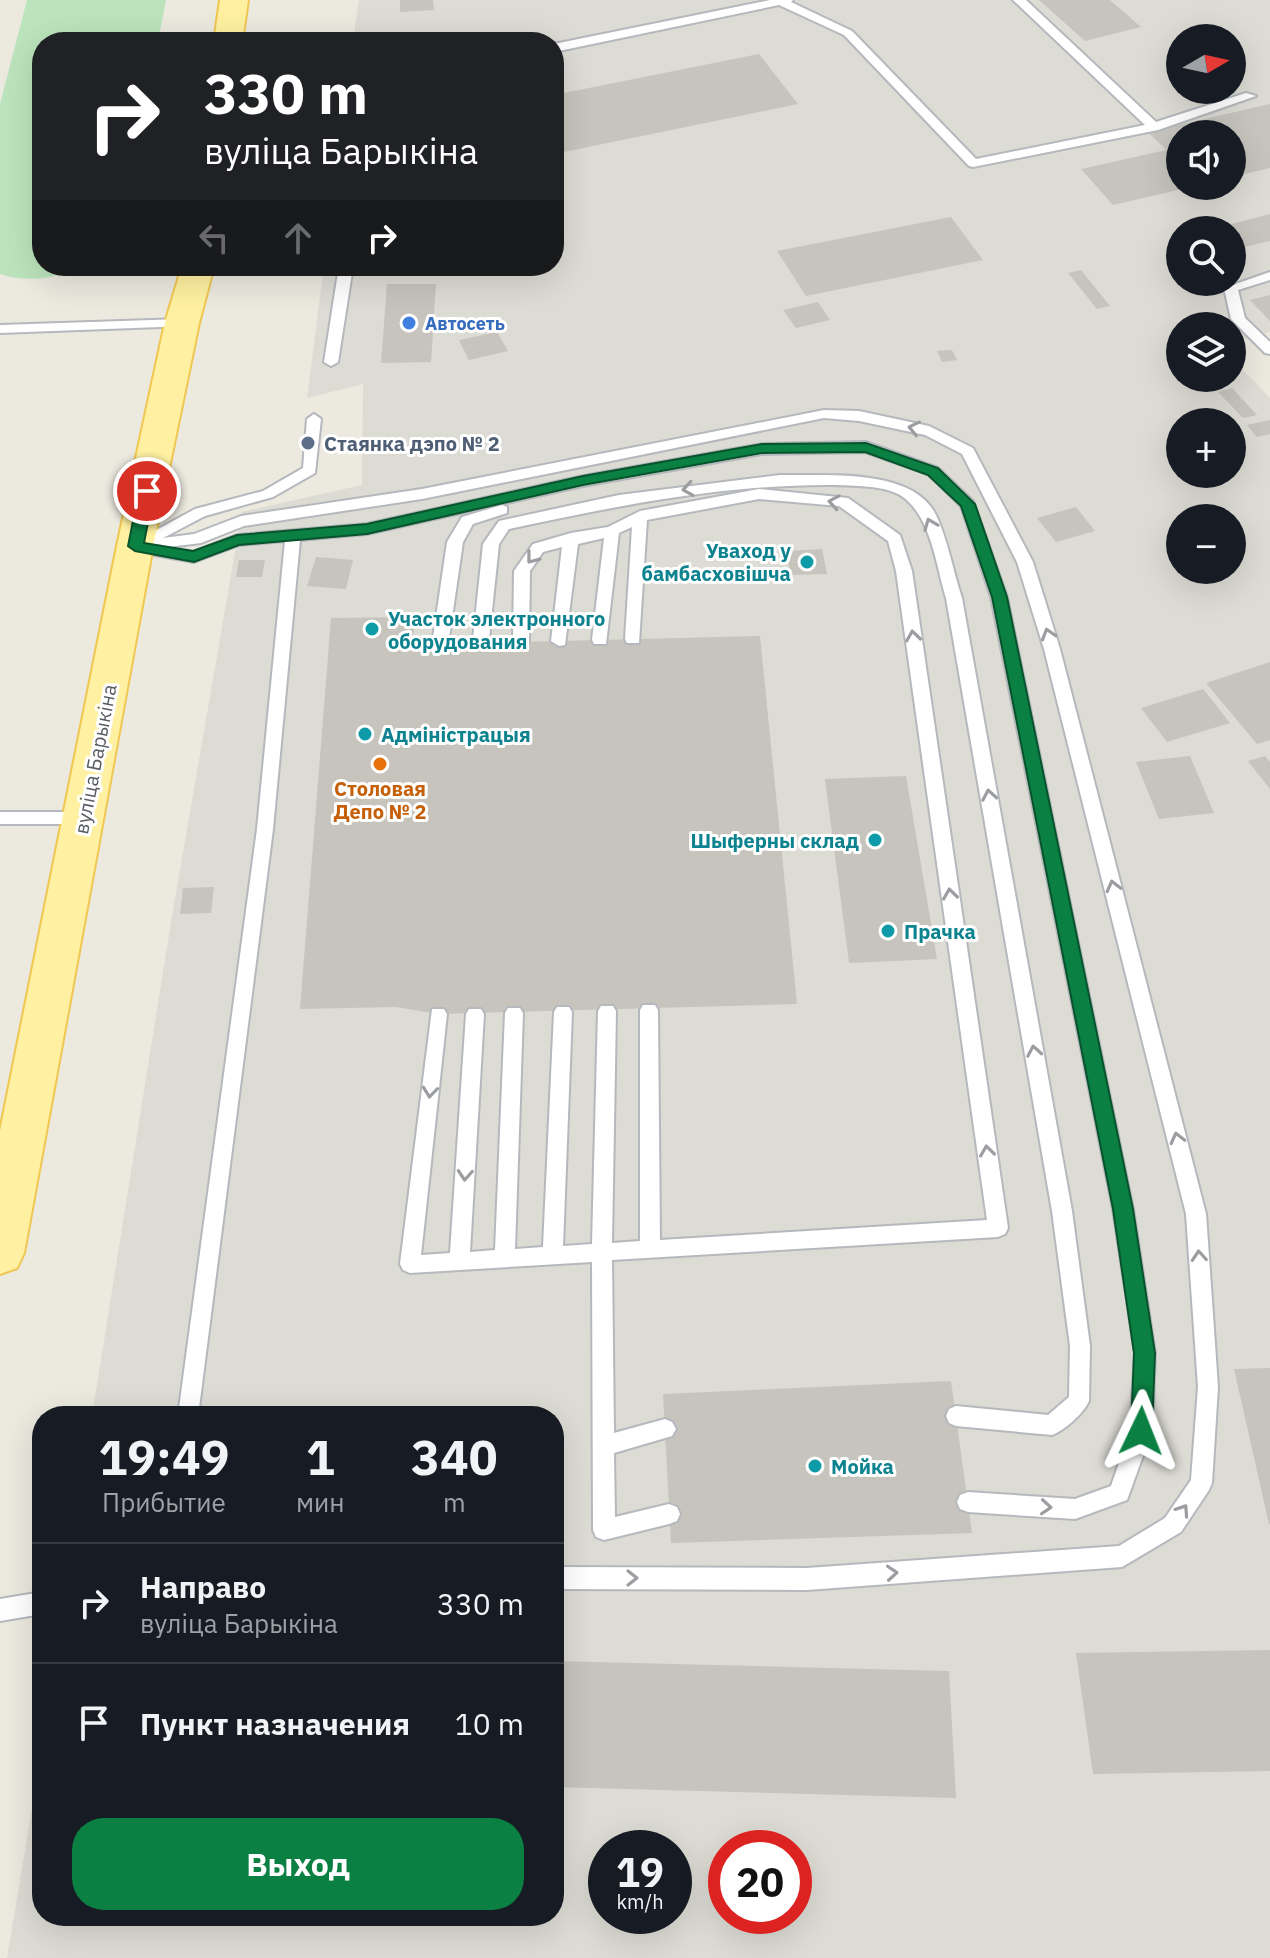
<!DOCTYPE html>
<html lang="ru">
<meta charset="utf-8">
<style>
:root{--surface:#171b24;--page:#20242c;--text:#f1f3f6;--muted:#9ea1a6;--line:#363941;--accent:#0b8043}
body{margin:0;font-family:"IBM Plex Sans",sans-serif;background:var(--page);color:var(--text);height:100vh;display:flex;flex-direction:column;font-size:30px;white-space:nowrap}
*{box-sizing:border-box;margin:0}
p{font-size:26px;color:var(--muted)}
.icon{flex:none;width:44px;height:44px;fill:none;stroke:currentColor;stroke-width:2;stroke-linecap:round;stroke-linejoin:round}
.map{position:relative;flex:1;overflow:hidden}
.side{position:absolute;left:32px;top:1406px;width:532px;height:520px;display:flex;flex-direction:column;background:var(--surface);border-radius:32px;box-shadow:0 8px 32px #0002}
.side>*{flex:none}
.hud{position:absolute;left:32px;top:32px;width:532px;height:244px;border-radius:32px;box-shadow:0 8px 32px #0002;background:#202124;color:#fff;overflow:hidden}
.needle{width:52px;rotate:81deg}
.fabs{position:absolute;left:1166px;top:24px;display:grid;gap:16px}
.fabs a{display:grid;place-items:center;width:80px;height:80px;border-radius:50%;background:var(--surface);box-shadow:0 8px 32px #0002;font-size:40px}
.speed{position:absolute;left:588px;top:1830px;display:flex;gap:16px;font-size:40px;font-weight:700;text-align:center}
.speed>*{display:grid;place-content:center;width:104px;height:104px;border-radius:50%;background:var(--surface);box-shadow:0 8px 32px #0002;line-height:1}
.speed small{font-size:20px;font-weight:400}
.speed .limit{border:12px solid #d22;background:#fff;color:#111}
.pin{position:absolute;display:grid;place-items:center;width:68px;height:68px;color:#fff;margin:-34px;border:4px solid #fff;border-radius:50%;box-shadow:0 2px 8px #0007}
.me{position:absolute;width:88px;margin:-44px;rotate:2deg;stroke-linejoin:round;filter:drop-shadow(0 0 6px #0008)}
.turn{display:flex;align-items:center;gap:28px;height:168px;padding:0 40px;font-size:36px}
.turn .icon{width:104px;height:104px;stroke-width:2.5}
.turn b{display:block;font-size:56px;line-height:68px}
.lanes{display:flex;align-items:center;height:76px;padding:0 40px;background:#0003;justify-content:center;gap:40px;direction:ltr}
.lanes .off{opacity:.35}
.eta{display:flex;justify-content:space-evenly;align-items:center;height:136px;text-align:center}
.eta b{font-size:48px;font-weight:700;line-height:56px}
.button{display:flex;gap:16px;margin-top:auto;padding:16px 40px}
.button a{flex:1;height:92px;border-radius:32px;background:var(--accent);color:#fff;font-size:32px;font-weight:700;line-height:92px;text-align:center}
ul{padding:0;list-style:none}
li{display:flex;align-items:center;gap:24px;height:120px;padding:0 40px;border-top:2px solid var(--line)}
li div{flex:1}
li b{display:block;font-size:30px}
li em{font-style:normal}
.map>svg:first-child{display:block}
.industrial{fill:#dcdbd4;fill-rule:evenodd}
.green{fill:#bbe4bc}
.building{fill:#c6c4bd}
.lines{fill:none;stroke-linecap:round;stroke-linejoin:round}
.service-casing{stroke:#b5b8bd;stroke-width:4}
.primary-casing{stroke:#f1c753;stroke-width:4}
.service{fill:#fff;fill-rule:evenodd}
.primary{fill:#fff1a1;fill-rule:evenodd}
.oneway{stroke:#9b9da0}
.route{fill:#0b8043;stroke:#07532c;stroke-width:2}
.shop-dot{fill:#3f7fe0;stroke:#fff;stroke-width:3}
.service-dot{fill:#5c6f8a;stroke:#fff;stroke-width:3}
.culture-dot{fill:#0f9aa8;stroke:#fff;stroke-width:3}
.food-dot{fill:#e8710a;stroke:#fff;stroke-width:3}
.labels{text-anchor:middle;dominant-baseline:central;stroke-width:6;stroke-linejoin:round;paint-order:stroke}
.far-shop-label{font-size:18px;font-weight:bold;fill:#366cbe;stroke:#fff;text-anchor:start}
.service-label{font-size:20px;font-weight:bold;fill:#4e5e75;stroke:#fff;text-anchor:start}
.culture-label{font-size:20px;font-weight:bold;fill:#0d838f;stroke:#fff;text-anchor:start}
.street-label{font-size:20px;fill:#585c61;stroke:#fff}
.food-label{font-size:20px;font-weight:bold;fill:#c56008;stroke:#fff}
</style>
<div class="map">
<svg width="1270" height="1958" viewBox="0 0 1270 1958">
<rect width="100%" height="100%" fill="#ece9df"/>
<!-- industrial -->
<path class="industrial" d="M359 0H1270V332L1232 343V326H1180V378H1232V359L1270 398V1958H7L42 1749V1916H554V1416H92L172 916 242 512 362 485 363 384 307 398 324 266H554V42H353ZM1180 38H1232V90H1180ZM1180 134H1232V186H1180ZM1180 230H1232V282H1180ZM1180 422H1232V474H1180ZM1180 518H1232V570H1180ZM606 1848H674V1916H606ZM726 1848H794V1916H726Z"/>
<!-- green -->
<path class="green" d="M27 0H166L158 42H42V266H82C57 279 27 283 0 274V104Z"/>
<!-- building -->
<g class="building">
<polygon points="400,0 433,0 434,10 400,12"/>
<polygon points="1039,0 1110,0 1141,27 1085,41"/>
<polygon points="759,54 798,104 554,154 554,95"/>
<polygon points="1270,104 1270,168 1232,177 1232,134 1180,134 1180,186 1191,187 1113,205 1081,169 1166,150 1148,132"/>
<polygon points="1270,214 1270,241 1232,250 1232,230 1208,230"/>
<polygon points="951,217 983,260 806,296 777,251"/>
<polygon points="1081,270 1110,306 1097,309 1068,273"/>
<polygon points="387,284 436,284 431,362 381,363"/>
<polygon points="1270,295 1270,321 1250,300"/>
<polygon points="818,302 830,320 796,328 783,310"/>
<polygon points="497,332 508,351 469,360 459,340"/>
<polygon points="952,350 957,360 942,362 937,351"/>
<polygon points="1232,388 1257,415 1243,418 1218,392"/>
<polygon points="1270,420 1270,434 1257,437 1247,425"/>
<polygon points="1076,507 1095,531 1056,542 1037,518"/>
<polygon points="822,549 827,574 791,575 786,551"/>
<polygon points="316,557 353,560 346,589 307,586"/>
<polygon points="239,560 265,560 262,577 236,577"/>
<polygon points="415,617 413,640 521,642 760,636 797,1004 438,1014 396,1007 300,1009 331,618"/>
<polygon points="1270,662 1270,740 1257,744 1206,683"/>
<polygon points="1203,689 1230,723 1167,742 1141,708"/>
<polygon points="1190,756 1214,813 1159,819 1136,762"/>
<polygon points="1265,756 1270,762 1270,789 1248,761"/>
<polygon points="906,776 937,959 849,963 825,779"/>
<polygon points="214,887 211,913 180,914 183,888"/>
<polygon points="1270,1368 1270,1524 1269,1524 1234,1369"/>
<polygon points="951,1381 972,1533 671,1543 663,1394"/>
<polygon points="1270,1650 1270,1771 1093,1774 1076,1653"/>
<polygon points="554,1661 949,1671 956,1798 554,1787"/>
</g>
<g class="lines">
<defs>
<g id="service">
<polygon points="770,0 793,0 791,2 852,31 976,159 1145,125 1013,0 1026,0 1156,122 1246,93 1256,96 1158,130 973,167 969,166 844,35 779,5 554,52 554,44"/>
<polygon points="339,266 353,266 338,362 331,366 324,362"/>
<polygon points="1270,272 1270,280 1238,290 1245,318 1270,342 1270,354 1265,353 1231,319 1224,288"/>
<polygon points="182,319 189,323 187,326 0,333 0,325"/>
<polygon points="824,410 859,411 929,426 973,448 1033,562 1060,649 1206,1214 1218,1387 1212,1483 1209,1490 1181,1532 1122,1567 807,1590 554,1589 554,1567 807,1568 1119,1546 1165,1518 1191,1480 1198,1387 1186,1214 1044,649 1017,562 962,454 925,435 859,421 824,418 422,499 244,526 201,543 168,547 193,552 237,535 367,524 583,476 762,444 866,442 938,468 973,501 1007,597 1133,1209 1155,1353 1152,1431 1127,1500 1075,1519 968,1512 960,1509 957,1502 960,1495 968,1492 1075,1499 1111,1486 1130,1431 1135,1353 1113,1209 991,597 961,506 928,474 865,452 762,454 583,486 367,534 300,540 273,829 198,1416 178,1416 257,829 285,541 239,545 194,562 154,555 147,550 135,551 127,546 195,509 263,491 303,468 307,419 314,414 321,419 315,473 273,497 205,516 163,538 194,534 241,516 422,489"/>
<path d="M780 475C824 476 913 467 936 515 948 540 953 571 962 598L1072 1211 1090 1346 1089 1401C1083 1414 1065 1430 1052 1435L956 1426 949 1423 946 1416 949 1409 956 1406 1048 1415 1069 1397 1070 1346 1052 1211 946 598C936 566 931 514 900 495 882 485 853 486 834 485 724 484 616 506 509 529L499 544 489 639 481 644 473 639 483 544 499 521 619 495Z"/>
<polygon points="759,489 848,498 900,535 912,571 1008,1228 1005,1234 998,1237 612,1260 614,1433 665,1419 672,1422 676,1429 672,1436 614,1453 615,1517 669,1504 677,1507 680,1514 677,1521 669,1524 604,1540 596,1537 593,1530 592,1262 410,1273 403,1270 400,1264 432,1009 444,1009 447,1014 421,1255 450,1253 466,1014 469,1009 481,1009 484,1014 470,1252 495,1250 505,1013 508,1008 520,1008 523,1013 515,1249 543,1247 554,1012 557,1007 569,1007 572,1012 563,1246 592,1244 598,1011 601,1006 613,1006 616,1011 612,1243 640,1241 640,1010 643,1005 655,1005 658,1010 660,1240 987,1220 896,571 888,541 839,506 759,499 647,520 639,643 627,643 625,639 632,527 619,533 606,644 594,644 592,640 604,538 578,544 565,645 559,646 551,641 562,547 543,552 530,571 529,642 521,648 513,642 514,571 533,544 571,533 608,527 640,511"/>
<polygon points="502,505 507,507 507,513 473,524 463,542 449,638 447,642 435,642 433,638 447,542 462,517"/>
<polygon points="0,812 83,812 91,818 83,824 0,824"/>
<polygon points="42,1592 42,1614 0,1621 0,1599"/>
</g>
<g id="primary">
<polygon points="220,0 248,0 242,42 214,42"/>
<polygon points="182,266 214,266 199,323 153,546 24,1253 17,1268 0,1274 0,1131 117,546 165,323"/>
</g>
</defs>
<!-- service casing -->
<use href="#service" class="service-casing"/>
<!-- primary casing -->
<use href="#primary" class="primary-casing"/>
<!-- service -->
<use href="#service" class="service"/>
<!-- primary -->
<use href="#primary" class="primary"/>
</g>
<!-- one-way arrows -->
<defs><path id="oneway-chevron" d="M-2-3.5L2.5 0L-2 3.5" fill="none" stroke-width="1.6" stroke-linecap="round" stroke-linejoin="round" transform="scale(2)"/></defs>
<g class="oneway">
<use href="#oneway-chevron" transform="translate(914 428) rotate(-167)"/>
<use href="#oneway-chevron" transform="translate(688 489) rotate(171)"/>
<use href="#oneway-chevron" transform="translate(834 502) rotate(-170)"/>
<use href="#oneway-chevron" transform="translate(930 524) rotate(-112)"/>
<use href="#oneway-chevron" transform="translate(532 558) rotate(128)"/>
<use href="#oneway-chevron" transform="translate(1048 634) rotate(-107)"/>
<use href="#oneway-chevron" transform="translate(913 636) rotate(-98)"/>
<use href="#oneway-chevron" transform="translate(989 795) rotate(-100)"/>
<use href="#oneway-chevron" transform="translate(1113 886) rotate(-104)"/>
<use href="#oneway-chevron" transform="translate(950 894) rotate(-98)"/>
<use href="#oneway-chevron" transform="translate(1034 1051) rotate(-100)"/>
<use href="#oneway-chevron" transform="translate(430 1092) rotate(96)"/>
<use href="#oneway-chevron" transform="translate(1177 1138) rotate(-104)"/>
<use href="#oneway-chevron" transform="translate(987 1151) rotate(-98)"/>
<use href="#oneway-chevron" transform="translate(465 1175) rotate(94)"/>
<use href="#oneway-chevron" transform="translate(1199 1256) rotate(-94)"/>
<use href="#oneway-chevron" transform="translate(1046 1507) rotate(4)"/>
<use href="#oneway-chevron" transform="translate(1183 1510) rotate(-56)"/>
<use href="#oneway-chevron" transform="translate(892 1573) rotate(-4)"/>
<use href="#oneway-chevron" transform="translate(632 1578)"/>
</g>
<!-- route -->
<polygon class="route" points="762,444 866,443 938,468 975,504 1007,597 1133,1209 1155,1353 1152,1431 1149,1438 1141,1441 1134,1438 1131,1431 1134,1353 1113,1209 992,597 961,506 928,475 865,452 762,453 583,485 367,534 239,545 194,562 135,551 128,546 139,491 147,486 154,491 144,543 193,551 237,535 367,524 583,476"/>
<!-- markers -->
<circle class="shop-dot" cx="409" cy="323" r="8"/>
<circle class="service-dot" cx="308" cy="443" r="8"/>
<g class="culture-dot">
<circle cx="807" cy="562" r="8"/>
<circle cx="372" cy="629" r="8"/>
<circle cx="365" cy="734" r="8"/>
<circle cx="875" cy="840" r="8"/>
<circle cx="888" cy="931" r="8"/>
<circle cx="815" cy="1466" r="8"/>
</g>
<circle class="food-dot" cx="380" cy="764" r="8"/>
<g class="labels">
<!-- far-shop labels -->
<g class="far-shop-label">
<text x="425" y="323">Автосеть</text>
</g>
<!-- service labels -->
<g class="service-label">
<text x="324" y="443">Стаянка дэпо № 2</text>
</g>
<!-- culture labels -->
<g class="culture-label">
<text x="791" y="550" text-anchor="end">Уваход у<tspan x="791" dy="23">бамбасховішча</tspan></text>
<text x="388" y="618">Участок электронного<tspan x="388" dy="23">оборудования</tspan></text>
<text x="381" y="734">Адміністрацыя</text>
<text x="859" y="840" text-anchor="end">Шыферны склад</text>
<text x="904" y="931">Прачка</text>
<text x="831" y="1466">Мойка</text>
</g>
<!-- street labels -->
<g class="street-label">
<text transform="translate(95 759) rotate(-79)">вуліца Барыкіна</text>
</g>
<!-- food labels -->
<g class="food-label">
<text x="380" y="788">Столовая<tspan x="380" dy="23">Депо № 2</tspan></text>
</g>
</g>
</svg>
<div class="fabs">
<a><svg class="needle" viewBox="-14 -14 28 28"><path d="M0-13l5 13h-10z" fill="#e53935"/><path d="M0 13l5-13h-10z" fill="#9ea1a6"/></svg></a>
<a><svg class="icon" aria-label="sound" viewBox="0 0 24 24"><path d="M4 9h4l5-4v14l-5-4H4zM17 9q2 3 0 6"/></svg></a>
<a><svg class="icon" aria-label="search" viewBox="0 0 24 24"><circle cx="10" cy="10" r="6"/><path d="M15 15l6 6"/></svg></a>
<a><svg class="icon" aria-label="layers" viewBox="0 0 24 24"><path d="M12 4l9 5-9 5-9-5zM3 14l9 5 9-5"/></svg></a>
<a>+</a>
<a>−</a>
</div>
<div class="speed"><div>19<small>km/h</small></div><div class="limit">20</div></div>
<div class="pin" style="left:147px;top:491px;background:#d93025"><svg class="icon" aria-label="arrive" viewBox="0 0 24 24"><path d="M6 21V4h12l-3 4 3 4H6"/></svg></div>
<svg class="me" style="left:1141px;top:1431px" viewBox="-20 -20 40 40"><path d="M0-17L14 15 0 8-14 15z" fill="#0b8043" stroke="#fff" stroke-width="4"/></svg>
<div class="hud">
<div class="turn"><svg class="icon" aria-label="right" viewBox="0 0 24 24"><path d="M7 20v-9h11M14 6l5 5-5 5"/></svg><div><b>330 m</b>вуліца Барыкіна</div></div>
<div class="lanes"><svg class="icon off" aria-label="left" viewBox="0 0 24 24"><path d="M17 20v-9H6M10 6l-5 5 5 5"/></svg><svg class="icon off" aria-label="ahead" viewBox="0 0 24 24"><path d="M12 20V5M6 11l6-6 6 6"/></svg><svg class="icon" aria-label="right" viewBox="0 0 24 24"><path d="M7 20v-9h11M14 6l5 5-5 5"/></svg></div>
</div>
<section class="side">
<div class="eta">
<div><b>19:49</b><p>Прибытие</p></div>
<div><b>1</b><p>мин</p></div>
<div><b>340</b><p>m</p></div>
</div>
<ul>
<li><svg class="icon" aria-label="right" viewBox="0 0 24 24"><path d="M7 20v-9h11M14 6l5 5-5 5"/></svg><div><b>Направо</b><p>вуліца Барыкіна</p></div><em>330 m</em></li>
<li><svg class="icon" aria-label="arrive" viewBox="0 0 24 24"><path d="M6 21V4h12l-3 4 3 4H6"/></svg><div><b>Пункт назначения</b></div><em>10 m</em></li>
</ul>
<div class="button"><a>Выход</a></div>
</section>
</div>
